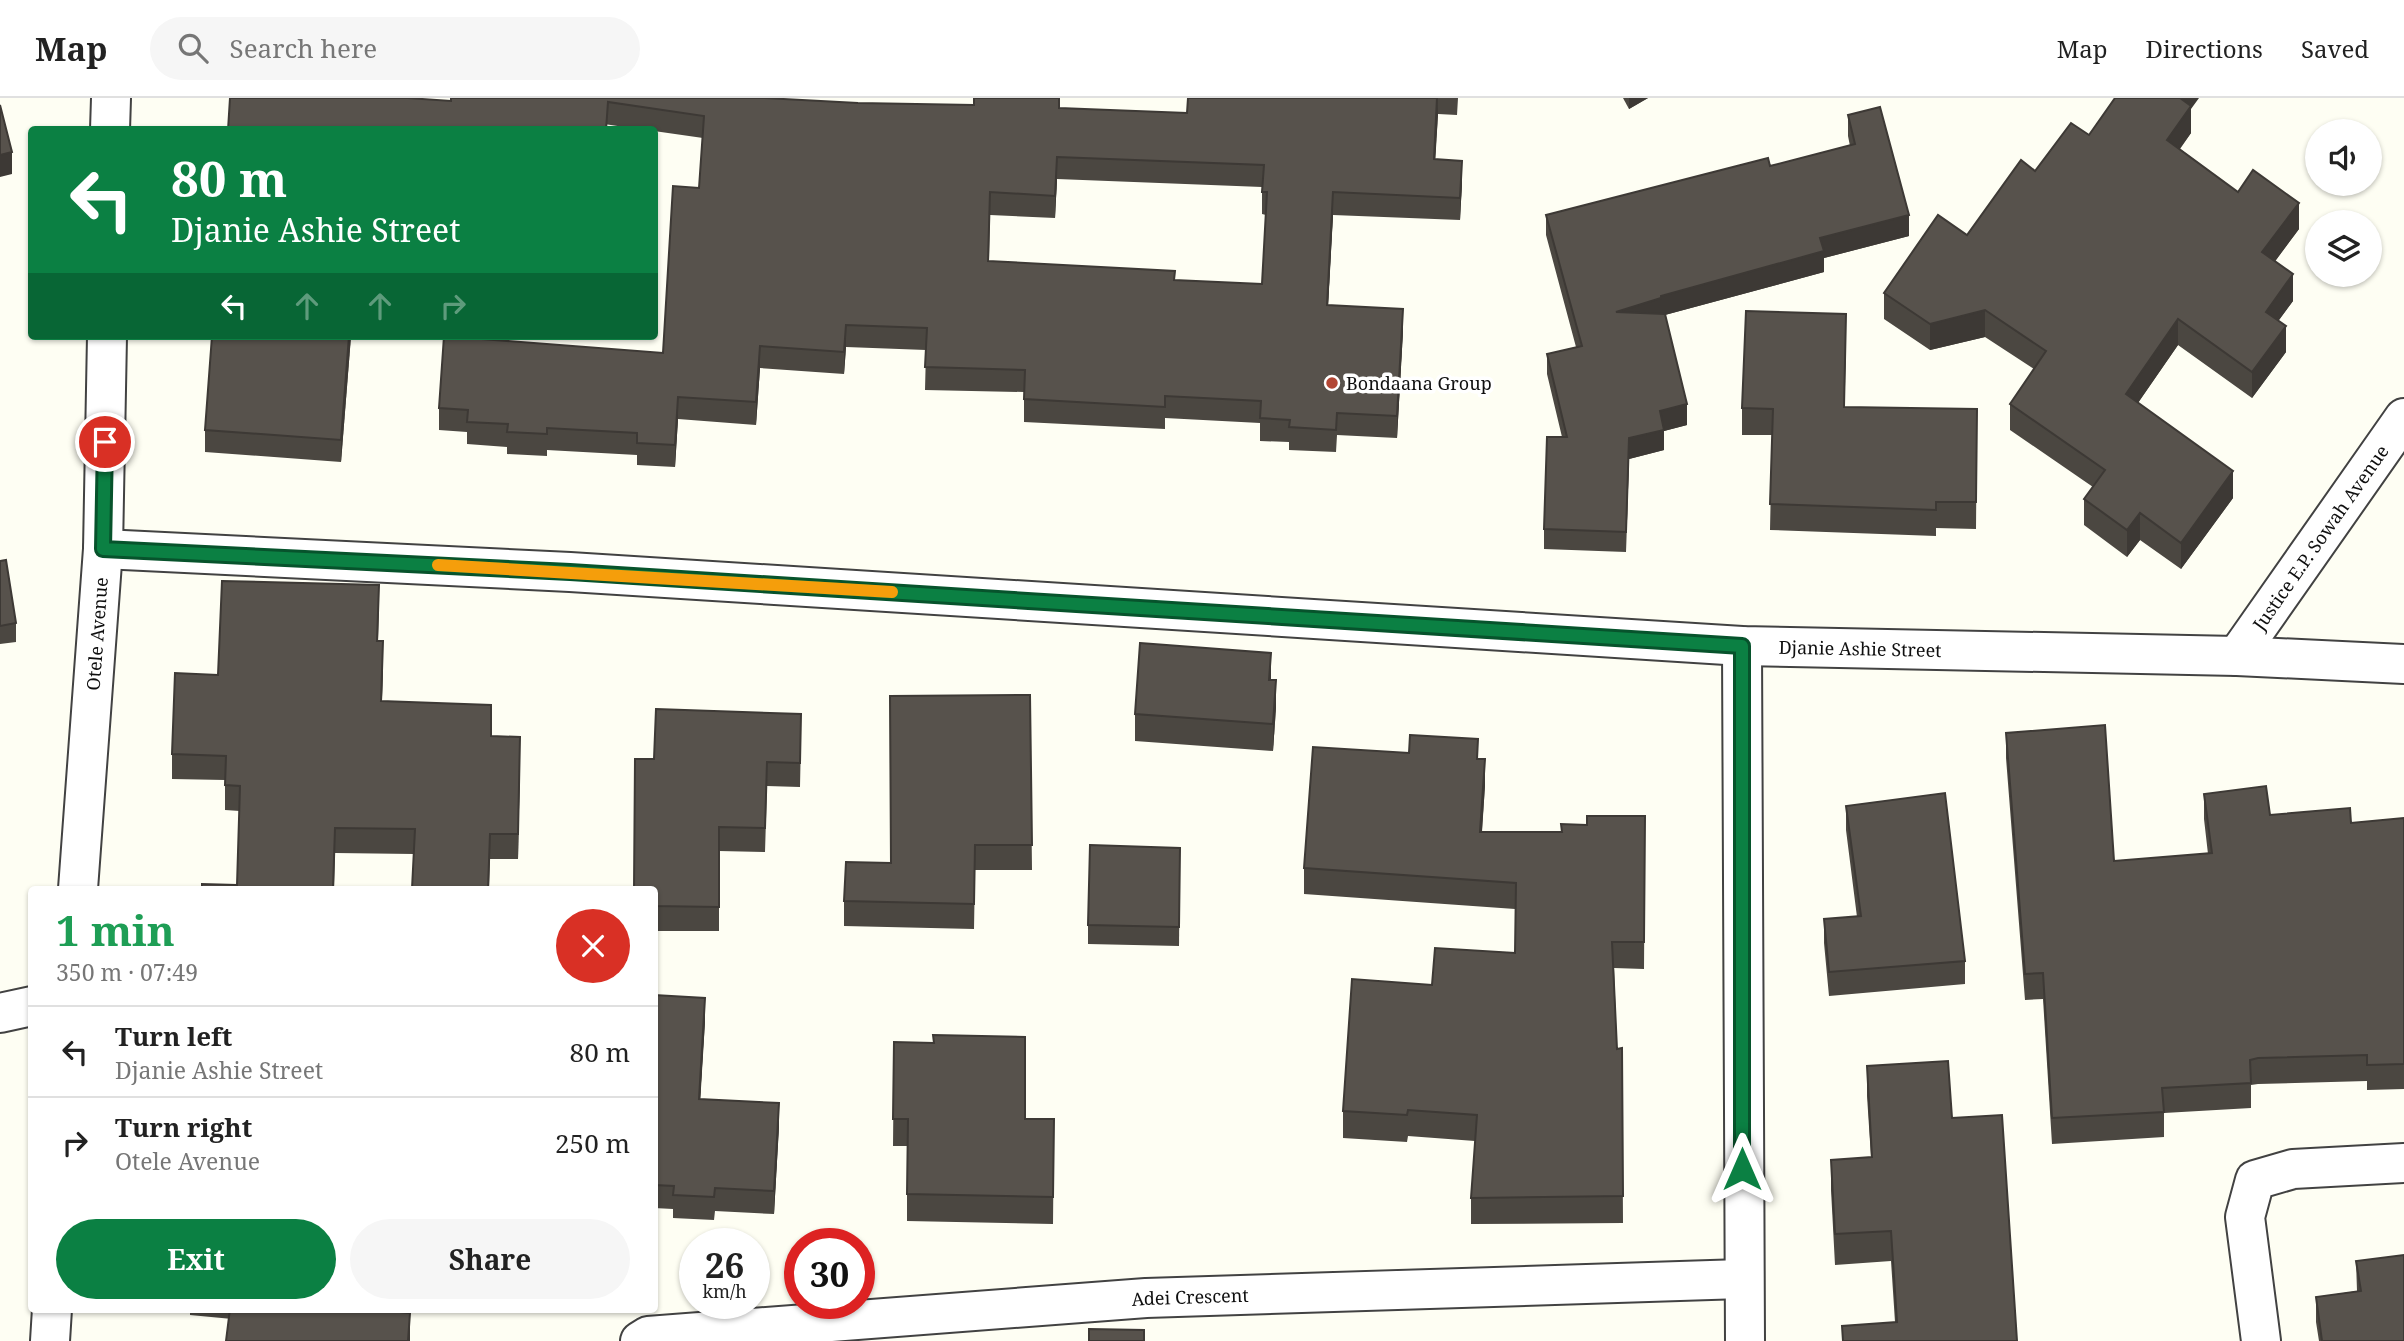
<!DOCTYPE html>
<meta charset="utf-8">
<style>
:root{--surface:#fff;--page:#f6f6f6;--text:#222;--muted:#767676;--line:#e0e0e0;--accent:#0b8043}
body{margin:0;font-family:"Noto Serif",serif;background:var(--page);color:var(--text);height:100vh;display:flex;flex-direction:column;font-size:26px;white-space:nowrap}
*{box-sizing:border-box;margin:0}
p{font-size:23px;color:var(--muted)}
.icon{flex:none;width:38px;height:38px;fill:none;stroke:currentColor;stroke-width:2;stroke-linecap:round;stroke-linejoin:round}
.map{position:relative;flex:1;overflow:hidden}
.panel{position:absolute;left:28px;top:788px;width:630px;height:427px;display:flex;flex-direction:column;background:var(--surface);border-radius:7px;box-shadow:0 2px 5px #0004}
.panel>*{flex:none}
.top-card{position:absolute;left:28px;top:28px;width:630px;height:214px;border-radius:7px;box-shadow:0 2px 5px #0004;background:#0b8043;color:#fff;overflow:hidden}
.fabs{position:absolute;left:2305px;top:21px;display:grid;gap:14px}
.fabs a{display:grid;place-items:center;width:77px;height:77px;border-radius:50%;background:var(--surface);box-shadow:0 2px 5px #0004;font-size:35px}
.speed{position:absolute;left:679px;top:1130px;display:flex;gap:14px;font-size:35px;font-weight:700;text-align:center}
.speed>*{display:grid;place-content:center;width:91px;height:91px;border-radius:50%;background:var(--surface);box-shadow:0 2px 5px #0004;line-height:1}
.speed small{font-size:18px;font-weight:400}
.speed .limit{border:10px solid #d22;background:#fff;color:#111}
.pin{position:absolute;display:grid;place-items:center;width:60px;height:60px;color:#fff;margin:-30px;border:4px solid #fff;border-radius:50%;box-shadow:0 2px 7px #0007}
.me{position:absolute;width:77px;margin:-38px;rotate:0deg;stroke-linejoin:round;filter:drop-shadow(0 0 5px #0008)}
.turn{display:flex;align-items:center;gap:24px;height:147px;padding:0 28px;font-size:32px}
.turn .icon{width:91px;height:91px;stroke-width:2.5}
.turn b{display:block;font-size:49px;line-height:60px}
.lanes{display:flex;align-items:center;height:66px;padding:0 28px;background:#0003;justify-content:center;gap:35px;direction:ltr}
.lanes .off{opacity:.35}
.round{display:grid;place-items:center;flex:none;width:74px;height:74px;border-radius:37px;background:var(--page)}
.overview{display:flex;align-items:center;justify-content:space-between;height:119px;padding:0 28px}
h1{font-size:42px;font-weight:700;line-height:52px;color:#1e9e55}
.cta{display:flex;gap:14px;margin-top:auto;padding:14px 28px}
.cta a{flex:1;height:80px;border-radius:42px;background:var(--accent);color:#fff;font-size:28px;font-weight:700;line-height:80px;text-align:center}
.cta a+a{background:var(--page);color:var(--text)}
ul{padding:0;list-style:none}
li{display:flex;align-items:center;gap:21px;height:91px;padding:0 28px;border-top:2px solid var(--line)}
li div{flex:1}
li b{display:block;font-size:26px}
li em{font-style:normal}
header{display:flex;align-items:center;gap:42px;box-sizing:border-box;height:98px;padding:0 35px;background:var(--surface);border-bottom:2px solid var(--line)}
header strong{font-size:33px}
nav{display:flex;gap:38px;margin-inline-start:auto;font-size:24px}
.search{width:490px;height:63px;background:var(--page);display:flex;align-items:center;gap:18px;box-sizing:border-box;padding:0 24px;border-radius:38px;color:var(--muted);font-size:26px}
.map>svg:first-child{display:block}
.lines{fill:none;stroke-linecap:round;stroke-linejoin:round}
.minor-casing{stroke:#424242;stroke-width:42}
.minor{stroke:#fff;stroke-width:38}
.wall{fill:#4b4741;fill-rule:evenodd}
.shaded-wall{fill:#3d3935}
.building{fill:#57524c;stroke:#3d3935;stroke-width:2;fill-rule:evenodd}
.route-casing{stroke:#07532c;stroke-width:18}
.route{stroke:#0b8043;stroke-width:12}
.slow{stroke:#f59e0b;stroke-width:12}
.poi-dot{fill:#b24634;stroke:#fff;stroke-width:2.5}
.labels{text-anchor:middle;dominant-baseline:central;stroke-width:7;stroke-linejoin:round;paint-order:stroke}
.poi-label{font-size:18px;fill:#0f0f0f;stroke:#fff;text-anchor:start}
.street-label{font-size:18px;fill:#0f0f0f;stroke:#fff}
</style>
<header>
<strong>Map</strong>
<div class="search"><svg class="icon" aria-label="search" viewBox="0 0 24 24"><circle cx="10" cy="10" r="6"/><path d="M15 15l6 6"/></svg>Search here</div>
<nav><a>Map</a><a>Directions</a><a>Saved</a></nav>
</header>
<div class="map">
<svg width="2404" height="1243" viewBox="0 0 2404 1243">
<rect width="100%" height="100%" fill="#fefef3"/>
<g class="lines">
<defs>
<g id="minor">
<polyline points="110,32 111,0"/>
<path id="s1" d="M103 451 570 474 1742 548 2237 558 2404 566"/>
<polyline points="1742,548 1745,1243"/>
<path id="s2" d="M2237 558 2404 320"/>
<path id="s3" d="M78 791 103 451 107 238"/>
<polyline points="0,915 32,908"/>
<polyline points="50,1243 52,1211"/>
<path id="s4" d="M640 1243 648 1238 1146 1200 1742 1181"/>
<polyline points="2261,1243 2245,1119 2255,1082 2293,1071 2404,1065"/>
</g>
</defs>
<!-- minor casing -->
<use href="#minor" class="minor-casing"/>
<!-- minor -->
<use href="#minor" class="minor"/>
</g>
<!-- wall -->
<g class="wall">
<path d="M1188 0H1458L1457 17 1438 16 1435 61 1462 85 1460 122 1333 117 1328 207 1403 233 1397 340 1337 337 1336 354 1289 352V344L1260 343V325L1165 320V331L1024 324V294L925 292 926 252 846 249 844 276 760 270 756 327 678 321 675 369 637 367V357L547 352V358L507 356V349L467 346V334L439 332V310L663 255 699 90 703 40 654 33V32H644L451 3 767 1 858 5 1060 10 1187 15ZM1057 81 1262 89V116L1266 117 1262 186 1175 182 989 163 990 117 1055 120Z"/>
<polygon points="1623,0 1648,0 1629,11"/>
<polygon points="2191,11 2191,35 2180,51 2238,94 2299,131 2275,163 2293,203 2278,223 2286,254 2252,300 2178,247 2138,305 2233,400 2181,471 2140,442 2127,459 2084,427 2084,401 2093,389 2010,332 2010,306 2034,271 1985,239 1930,252 1884,221 1884,195 1967,137 2035,73 2089,37"/>
<polygon points="1848,17 1909,138 1824,160 1824,174 1665,217 1687,327 1664,333 1664,352 1629,361 1626,454 1544,451 1544,431 1562,339 1547,276 1547,256 1576,249 1546,137 1546,117 1770,68 1850,48 1848,38"/>
<polygon points="351,238 341,364 205,354 205,332"/>
<polygon points="1846,243 1844,309 1977,311 1976,431 1936,430 1936,438 1770,432 1772,337 1742,337 1742,310"/>
<polygon points="0,463 16,525 16,544 0,546"/>
<polygon points="379,512 378,543 383,568 382,603 491,638 520,664 518,761 490,761 489,791 412,791 414,756 335,755 334,791 202,791 237,787 240,713 225,712 225,682 172,681 172,656 218,577"/>
<polygon points="1030,597 1032,772 975,772 974,831 844,828 844,803 891,765"/>
<polygon points="1276,609 1273,653 1135,643 1135,616"/>
<polygon points="2006,635 2114,763 2208,756 2204,721 2204,696 2270,717 2351,725 2404,720 2404,991 2367,992 2367,983 2258,986 2251,987 2251,1010 2164,1015 2164,1039 2052,1046 2043,901 2025,902 2006,660"/>
<polygon points="801,640 800,689 767,688 765,754 719,753 719,833 654,833 654,661"/>
<polygon points="1478,661 1485,687 1482,734 1561,734 1587,727 1645,718 1644,871 1614,870 1617,951 1622,950 1623,1125 1471,1126 1471,1100 1475,1043 1408,1038 1407,1044 1343,1040 1343,1013 1432,887 1515,855 1515,811 1304,796 1304,770"/>
<polygon points="1846,708 1965,863 1965,886 1829,898 1824,845 1824,821 1857,819 1846,732"/>
<polygon points="1180,750 1179,848 1088,846 1088,827"/>
<polygon points="654,897 705,923 700,1001 779,1028 774,1116 715,1113 714,1122 673,1120 673,1111 654,1110"/>
<polygon points="894,944 1025,1021 1054,1021 1053,1126 907,1123 907,1048 893,1048"/>
<polygon points="1867,968 1952,1020 2017,1243 1842,1243 1842,1228 1895,1224 1891,1163 1835,1167 1831,1092 1831,1062 1871,1059 1867,998"/>
<polygon points="2356,1163 2404,1243 2319,1243 2316,1224 2316,1199 2357,1193"/>
<polygon points="190,1211 368,1211 410,1238 190,1217"/>
</g>
<!-- shaded-wall -->
<g class="shaded-wall">
<polygon points="1437,0 1438,16 1434,84 1434,61"/>
<polygon points="1629,0 1648,0 1629,11"/>
<polygon points="2180,0 2199,0 2191,11 2191,35 2167,68 2167,42"/>
<polygon points="12,54 12,76 0,79 0,57"/>
<polygon points="1057,59 1057,81 1055,120 1055,98"/>
<polygon points="1462,63 1462,85 1460,122 1460,100"/>
<polygon points="1333,94 1333,117 1327,229 1327,207"/>
<polygon points="2299,105 2299,131 2262,181 2262,154"/>
<polygon points="1909,117 1909,138 1824,160 1824,174 1661,218 1616,214 1820,140"/>
<polygon points="2293,176 2293,203 2266,240 2266,214"/>
<polygon points="1403,211 1403,233 1397,340 1397,318"/>
<polygon points="1985,212 1985,239 1930,252 1930,226"/>
<polygon points="1846,216 1846,243 1844,335 1844,309"/>
<polygon points="2178,221 2178,247 2126,322 2126,296"/>
<polygon points="846,227 846,249 844,276 844,254"/>
<polygon points="2286,228 2286,254 2252,300 2252,274"/>
<polygon points="349,238 351,238 341,364 341,342"/>
<polygon points="760,248 760,270 756,327 756,304"/>
<polygon points="678,299 678,321 675,369 675,347"/>
<polygon points="1687,306 1687,327 1664,333 1664,352 1629,361 1626,454 1629,340 1660,313"/>
<polygon points="2233,373 2233,400 2181,471 2181,445"/>
<polygon points="2140,415 2140,442 2127,459 2127,432"/>
<polygon points="383,543 383,568 381,628 381,603"/>
<polygon points="1271,555 1271,582 1269,609 1269,582"/>
<polygon points="1276,582 1276,609 1273,653 1273,626"/>
<polygon points="520,639 520,664 518,761 518,736"/>
<polygon points="1485,661 1485,687 1480,760 1480,734"/>
<polygon points="705,900 705,923 699,1024 699,1001"/>
<polygon points="779,1005 779,1028 774,1116 774,1093"/>
<polygon points="410,1215 410,1243 408,1243"/>
</g>
<!-- building -->
<g class="building">
<path d="M230 0H408L451 3V0H765L858 5 974 7V0H1059V10L1187 15 1188 0H1437L1434 61 1462 63 1460 100 1333 94 1327 207 1403 211 1397 318 1337 315 1336 332 1289 329 1290 322 1260 320 1261 303 1165 298V309L1024 301 1025 272 925 269 927 230 846 227 844 254 760 248 756 304 678 299 675 347 637 345V335L547 330V336L507 334 508 326 467 324 468 312 439 310 444 238 663 255 673 88 699 90 704 18 608 4 606 32H228ZM1057 59 1264 67 1262 94H1267L1262 186 1174 182 1175 173 988 163 990 94 1055 98Z"/>
<polygon points="2115,0 2180,0 2191,8 2167,42 2238,94 2253,72 2299,105 2262,154 2293,176 2266,214 2286,228 2252,274 2178,221 2126,296 2233,373 2181,445 2140,415 2127,432 2084,401 2105,372 2010,306 2046,253 1985,212 1930,226 1884,195 1938,117 1967,137 2021,62 2035,73 2071,25 2089,37"/>
<polygon points="0,7 12,54 0,57"/>
<polygon points="1880,9 1909,117 1820,140 1824,153 1661,198 1661,200 1616,214 1665,216 1687,306 1660,313 1664,332 1629,340 1626,434 1544,431 1547,339 1567,339 1547,256 1582,248 1546,117 1768,60 1770,68 1855,46 1848,17"/>
<polygon points="1746,213 1846,216 1844,309 1977,311 1976,404 1936,404 1936,412 1770,406 1773,311 1742,310"/>
<polygon points="212,238 349,238 341,342 205,332"/>
<polygon points="6,462 16,525 0,528 0,463"/>
<polygon points="222,483 379,487 377,543 383,543 381,603 491,607 491,638 520,639 518,736 490,736 488,791 412,791 415,731 335,730 333,791 202,791 202,786 237,787 240,688 225,687 226,658 172,656 175,575 218,577"/>
<polygon points="1140,545 1271,555 1269,582 1276,582 1273,626 1135,616"/>
<polygon points="1030,597 1032,747 975,747 974,806 844,803 846,764 891,765 890,598"/>
<polygon points="656,611 801,616 800,665 767,664 765,730 719,729 719,809 654,808 654,791 634,791 635,661 654,661"/>
<polygon points="2105,627 2114,763 2212,755 2204,696 2266,688 2270,717 2350,710 2351,725 2404,720 2404,966 2367,967 2367,957 2258,960 2250,962 2251,985 2162,990 2164,1014 2052,1020 2043,875 2025,876 2006,635"/>
<polygon points="1410,637 1478,641 1477,661 1485,661 1480,734 1562,734 1561,726 1587,727 1587,718 1645,718 1644,844 1612,844 1617,951 1622,950 1623,1098 1471,1100 1477,1017 1408,1012 1407,1017 1343,1013 1352,881 1432,887 1435,850 1515,855 1516,785 1304,770 1313,649 1409,655"/>
<polygon points="1945,695 1965,863 1829,874 1824,821 1861,818 1846,708"/>
<polygon points="1090,747 1180,750 1179,829 1088,827"/>
<polygon points="654,897 705,900 699,1001 779,1005 774,1093 715,1090 714,1099 673,1097 674,1088 654,1087"/>
<polygon points="933,937 1025,939 1025,1021 1054,1021 1053,1099 907,1096 908,1021 893,1021 894,944 934,945"/>
<polygon points="1948,963 1952,1020 2002,1017 2017,1243 1843,1243 1842,1228 1897,1224 1891,1133 1835,1136 1831,1062 1872,1059 1867,968"/>
<polygon points="2404,1157 2404,1243 2322,1243 2316,1199 2361,1193 2356,1163"/>
<polygon points="230,1211 368,1211 410,1215 408,1243 226,1243"/>
<polygon points="1089,1231 1144,1232 1144,1243 1089,1243"/>
</g>
<g class="lines">
<defs>
<polyline id="route" points="105,344 103,451 570,474 1742,548 1742,1071"/>
</defs>
<!-- route casing -->
<use href="#route" class="route-casing"/>
<!-- route -->
<use href="#route" class="route"/>
<!-- slow -->
<polyline class="slow" points="438,467 892,494"/>
</g>
<!-- markers -->
<circle class="poi-dot" cx="1332" cy="285" r="7"/>
<g class="labels">
<!-- poi labels -->
<g class="poi-label">
<text x="1346" y="285">Bondaana Group</text>
</g>
<!-- street labels -->
<g class="street-label">
<text stroke="none"><textPath href="#s2" startOffset="145">Justice E.P. Sowah Avenue</textPath></text>
<text stroke="none"><textPath href="#s3" startOffset="256">Otele Avenue</textPath></text>
<text stroke="none"><textPath href="#s1" startOffset="1760">Djanie Ashie Street</textPath></text>
<text stroke="none"><textPath href="#s4" startOffset="553">Adei Crescent</textPath></text>
</g>
</g>
</svg>
<div class="fabs">
<a><svg class="icon" aria-label="sound" viewBox="0 0 24 24"><path d="M4 9h4l5-4v14l-5-4H4zM17 9q2 3 0 6"/></svg></a>
<a><svg class="icon" aria-label="layers" viewBox="0 0 24 24"><path d="M12 4l9 5-9 5-9-5zM3 14l9 5 9-5"/></svg></a>
</div>
<div class="speed"><div>26<small>km/h</small></div><div class="limit">30</div></div>
<div class="pin" style="left:105px;top:344px;background:#d93025"><svg class="icon" aria-label="arrive" viewBox="0 0 24 24"><path d="M6 21V4h12l-3 4 3 4H6"/></svg></div>
<svg class="me" style="left:1742px;top:1071px" viewBox="-20 -20 40 40"><path d="M0-17L14 15 0 8-14 15z" fill="#0b8043" stroke="#fff" stroke-width="4"/></svg>
<div class="top-card">
<div class="turn"><svg class="icon" aria-label="left" viewBox="0 0 24 24"><path d="M17 20v-9H6M10 6l-5 5 5 5"/></svg><div><b>80 m</b>Djanie Ashie Street</div></div>
<div class="lanes"><svg class="icon" aria-label="left" viewBox="0 0 24 24"><path d="M17 20v-9H6M10 6l-5 5 5 5"/></svg><svg class="icon off" aria-label="ahead" viewBox="0 0 24 24"><path d="M12 20V5M6 11l6-6 6 6"/></svg><svg class="icon off" aria-label="ahead" viewBox="0 0 24 24"><path d="M12 20V5M6 11l6-6 6 6"/></svg><svg class="icon off" aria-label="right" viewBox="0 0 24 24"><path d="M7 20v-9h11M14 6l5 5-5 5"/></svg></div>
</div>
<section class="panel">
<div class="overview"><div><h1>1 min</h1><p>350 m · 07:49</p></div><a class="round" style="background:#d93025;color:#fff"><svg class="icon" aria-label="close" viewBox="0 0 24 24"><path d="M6 6l12 12M18 6L6 18"/></svg></a></div>
<ul>
<li><svg class="icon" aria-label="left" viewBox="0 0 24 24"><path d="M17 20v-9H6M10 6l-5 5 5 5"/></svg><div><b>Turn left</b><p>Djanie Ashie Street</p></div><em>80 m</em></li>
<li><svg class="icon" aria-label="right" viewBox="0 0 24 24"><path d="M7 20v-9h11M14 6l5 5-5 5"/></svg><div><b>Turn right</b><p>Otele Avenue</p></div><em>250 m</em></li>
</ul>
<div class="cta"><a>Exit</a><a>Share</a></div>
</section>
</div>
